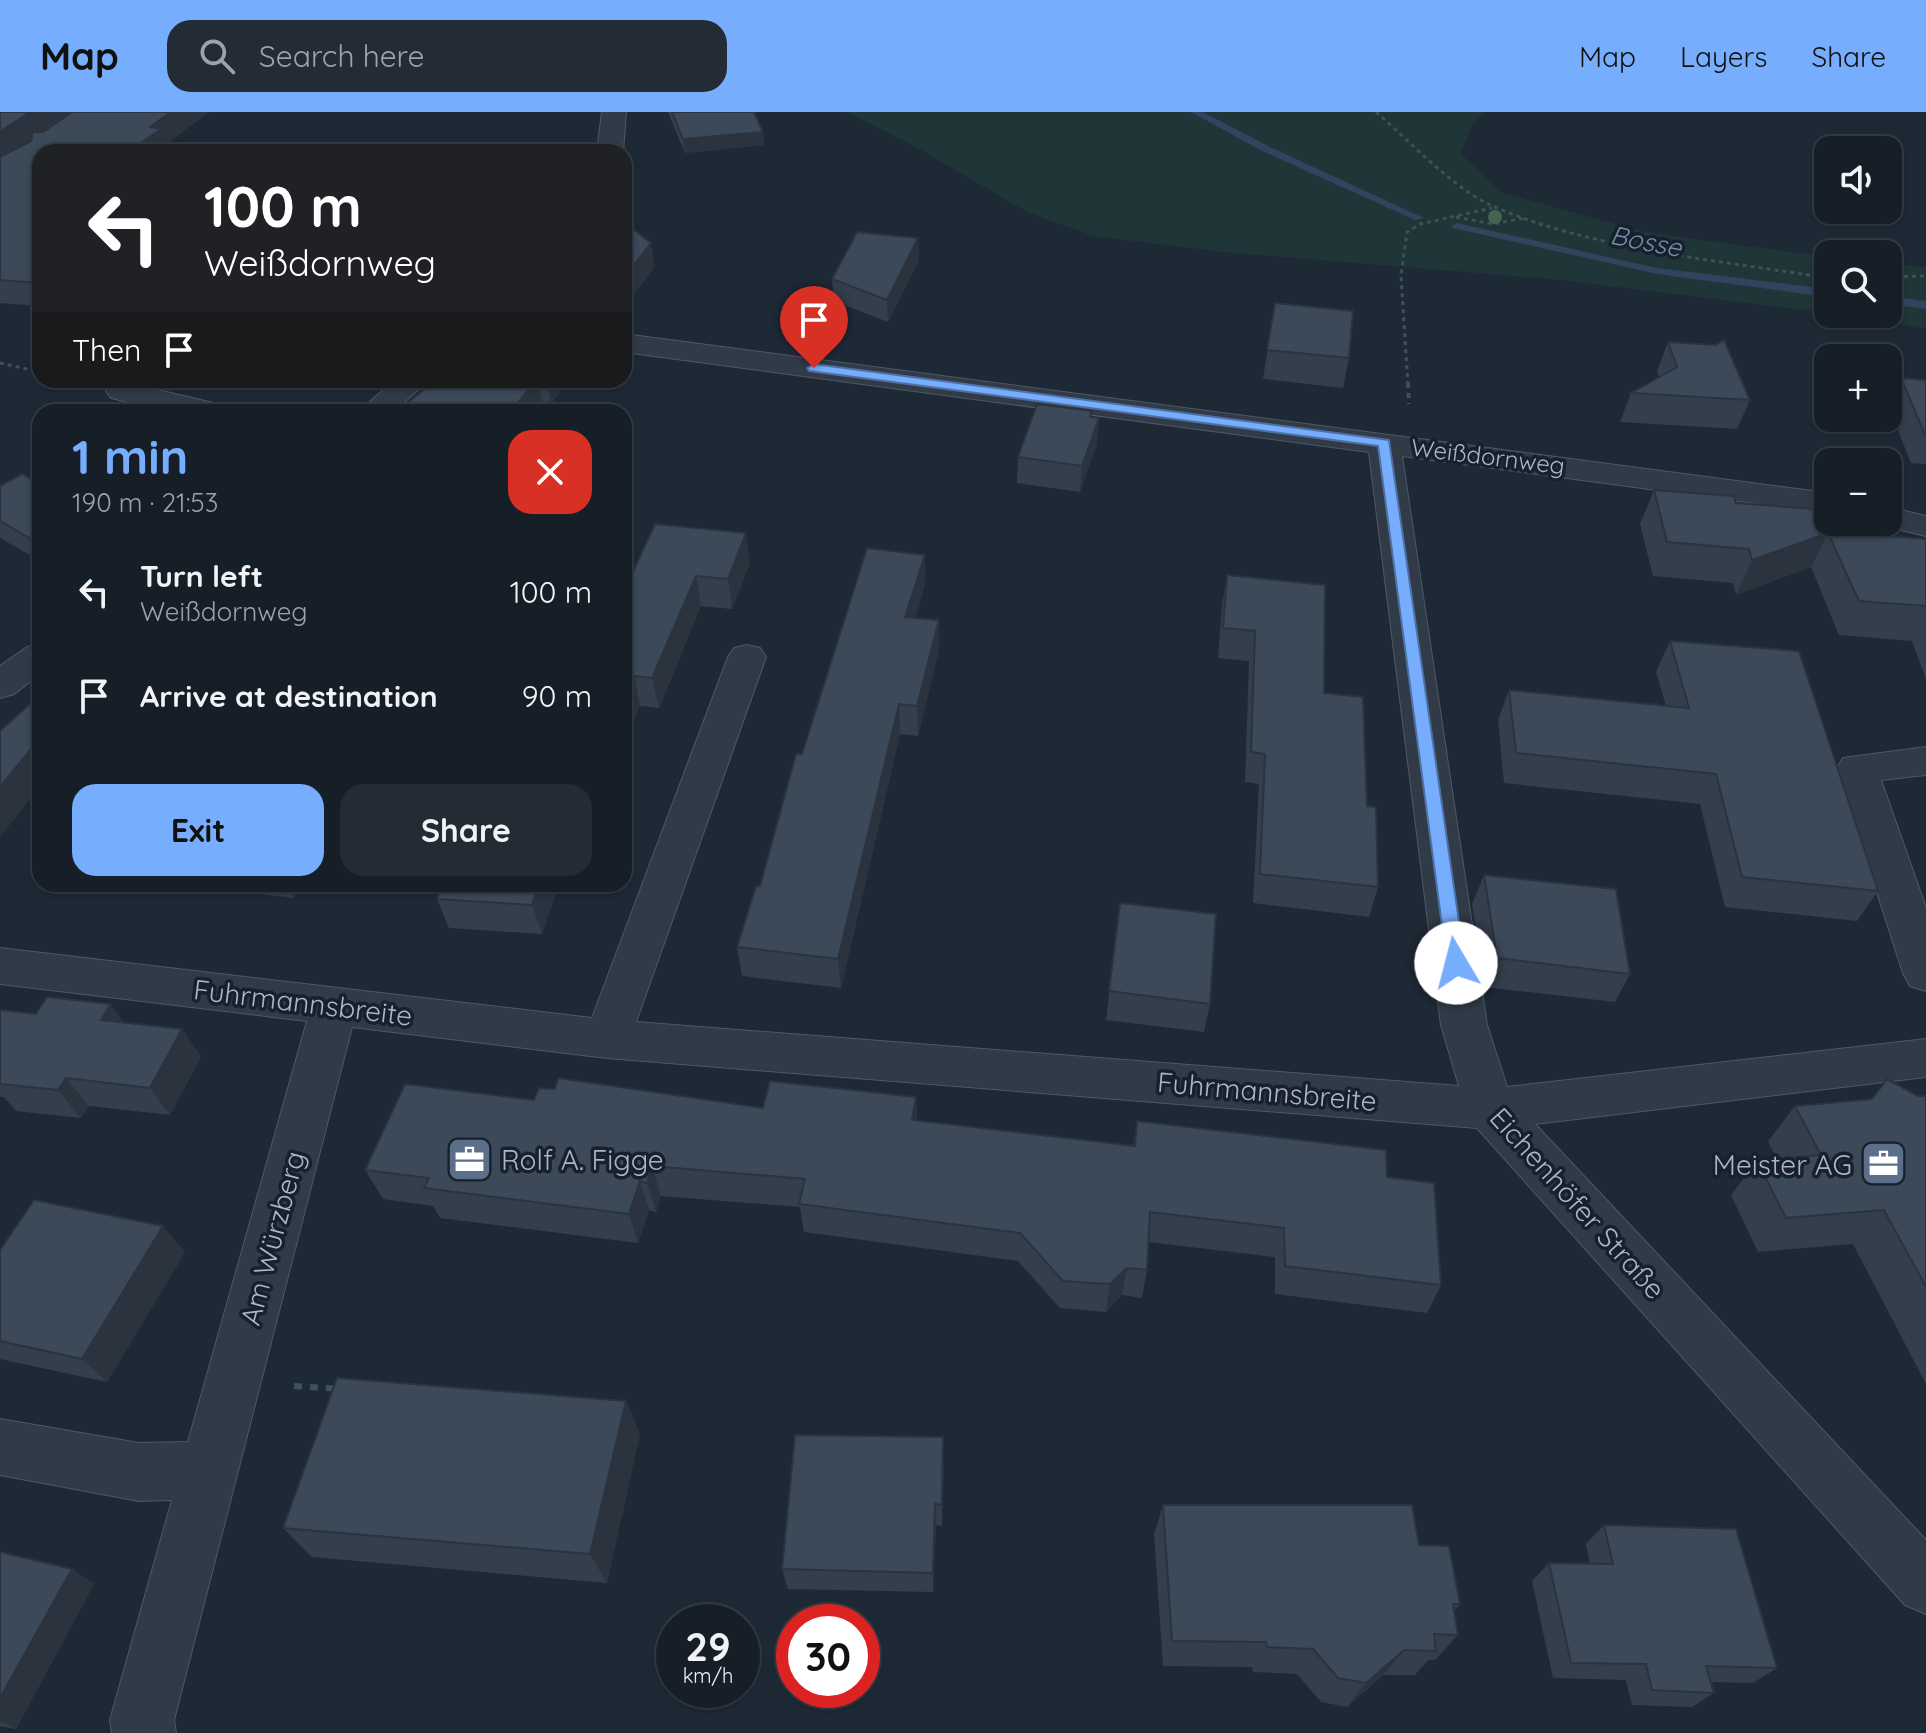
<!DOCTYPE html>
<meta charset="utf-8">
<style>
:root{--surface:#161f28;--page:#232c34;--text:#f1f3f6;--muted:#9ea2a8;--line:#353d45;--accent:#77adfd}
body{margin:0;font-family:Quicksand,sans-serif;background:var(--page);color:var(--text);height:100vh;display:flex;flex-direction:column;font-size:30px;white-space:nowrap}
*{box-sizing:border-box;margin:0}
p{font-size:26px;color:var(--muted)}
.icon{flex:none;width:44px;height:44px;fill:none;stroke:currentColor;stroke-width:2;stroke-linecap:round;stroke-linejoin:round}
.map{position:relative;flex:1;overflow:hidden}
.drawer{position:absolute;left:32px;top:292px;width:600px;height:488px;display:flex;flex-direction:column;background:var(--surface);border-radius:24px;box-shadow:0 2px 6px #0004,0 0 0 2px var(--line)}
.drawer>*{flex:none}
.guide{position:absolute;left:32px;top:32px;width:600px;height:244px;border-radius:24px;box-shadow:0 2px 6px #0004,0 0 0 2px var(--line);background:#202124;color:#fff;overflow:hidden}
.tools{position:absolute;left:1814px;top:24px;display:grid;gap:16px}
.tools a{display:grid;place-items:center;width:88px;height:88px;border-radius:16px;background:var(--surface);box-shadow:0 2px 6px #0004,0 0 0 2px var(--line);font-size:40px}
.speed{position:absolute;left:656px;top:1492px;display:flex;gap:16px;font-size:40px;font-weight:700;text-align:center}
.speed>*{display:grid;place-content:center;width:104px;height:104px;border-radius:50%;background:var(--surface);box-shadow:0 2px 6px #0004,0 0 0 2px var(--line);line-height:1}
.speed small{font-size:20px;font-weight:400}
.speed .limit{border:12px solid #d22;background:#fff;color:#111}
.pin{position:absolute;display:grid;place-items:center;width:68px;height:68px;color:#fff;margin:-82px -34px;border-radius:50% 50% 50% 0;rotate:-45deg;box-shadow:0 0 8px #0007}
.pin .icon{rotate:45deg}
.me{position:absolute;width:88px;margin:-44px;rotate:352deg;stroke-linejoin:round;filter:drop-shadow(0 0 6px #0008)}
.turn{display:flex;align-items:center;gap:28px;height:168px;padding:0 40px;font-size:36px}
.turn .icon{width:104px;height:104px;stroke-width:2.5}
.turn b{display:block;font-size:56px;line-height:68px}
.then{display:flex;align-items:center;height:76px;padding:0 40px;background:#0003;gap:16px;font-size:30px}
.round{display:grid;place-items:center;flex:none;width:84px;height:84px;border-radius:24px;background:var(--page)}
.overview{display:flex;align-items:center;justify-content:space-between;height:136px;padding:0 40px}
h1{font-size:48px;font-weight:800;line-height:60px;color:var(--accent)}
.cta{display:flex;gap:16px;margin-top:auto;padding:16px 40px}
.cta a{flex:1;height:92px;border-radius:24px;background:var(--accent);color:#111;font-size:32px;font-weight:800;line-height:92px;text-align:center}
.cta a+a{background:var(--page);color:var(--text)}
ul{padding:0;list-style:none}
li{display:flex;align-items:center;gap:24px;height:104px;padding:0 40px}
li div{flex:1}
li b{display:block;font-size:30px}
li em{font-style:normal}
header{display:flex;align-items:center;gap:48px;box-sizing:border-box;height:112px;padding:0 40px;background:var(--accent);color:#111}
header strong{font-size:38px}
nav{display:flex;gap:44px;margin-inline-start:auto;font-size:28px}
.search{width:560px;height:72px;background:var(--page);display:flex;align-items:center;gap:20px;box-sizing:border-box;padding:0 28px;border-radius:24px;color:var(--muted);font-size:30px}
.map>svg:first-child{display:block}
.green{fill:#203537}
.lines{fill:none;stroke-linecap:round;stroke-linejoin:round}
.stream{fill:#30445e;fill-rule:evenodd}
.minor-casing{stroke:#4f5865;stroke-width:2}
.path-far2{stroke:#3d5255;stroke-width:3;stroke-dasharray:4 4;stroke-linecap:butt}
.path-far1{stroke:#3d5255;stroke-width:4;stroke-dasharray:5 5;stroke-linecap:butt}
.path{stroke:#3d5255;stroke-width:6;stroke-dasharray:8 8;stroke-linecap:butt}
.minor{fill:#313a47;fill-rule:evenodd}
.tree{fill:#436454}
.wall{fill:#343f4d}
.shaded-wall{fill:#2a333e}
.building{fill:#3c4959;stroke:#2a333e;stroke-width:2}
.route{fill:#77adfd;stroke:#4d70a4;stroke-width:2}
.labels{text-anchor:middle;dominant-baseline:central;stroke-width:7;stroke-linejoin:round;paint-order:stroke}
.far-street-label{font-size:24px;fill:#abb5c4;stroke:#17202b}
.far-water-label{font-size:26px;font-style:italic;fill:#728dae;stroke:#17202b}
.street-label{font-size:28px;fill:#abb5c4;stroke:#17202b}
.poi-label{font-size:28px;fill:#abb5c4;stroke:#17202b;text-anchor:start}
</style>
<header>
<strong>Map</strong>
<div class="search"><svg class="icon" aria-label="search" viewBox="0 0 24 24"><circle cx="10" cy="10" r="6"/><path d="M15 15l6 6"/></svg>Search here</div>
<nav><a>Map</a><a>Layers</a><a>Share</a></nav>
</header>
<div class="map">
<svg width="1926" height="1621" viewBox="0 0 1926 1621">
<rect width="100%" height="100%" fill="#1e2936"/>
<!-- green -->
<g class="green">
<polygon points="847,0 1484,0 1472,12 1461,42 1501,80 1644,120 1828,145 1828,201 1551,167 1223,140 1093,124 1027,100 914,34"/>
<polygon points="1888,152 1926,155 1926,217 1833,202 1888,202"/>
</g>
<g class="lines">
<!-- stream -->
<g class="stream">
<polygon points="1191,0 1203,0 1268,34 1424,106 1415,108 1260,38"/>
<polygon points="1457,111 1657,156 1828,177 1828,185 1657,162 1453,116 1451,114"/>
<polygon points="1888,184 1926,189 1926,197 1888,192"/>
</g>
<defs>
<g id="minor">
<polygon points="602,0 626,0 623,40 597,40"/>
<polygon points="624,222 1828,381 1828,401 1402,344 1487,913 1507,975 1926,927 1926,965 1535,1012 1926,1428 1926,1502 1905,1493 1477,1016 607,946 352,915 174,1608 176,1621 112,1621 110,1608 172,1388 139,1389 0,1363 0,1307 139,1331 188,1330 307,909 0,872 0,836 592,906 728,545 734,536 747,533 760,536 766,545 636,910 1459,974 1441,913 1369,340 624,240"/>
<polygon points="116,268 150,268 145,275 222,293 227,300 171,300 111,286 106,279"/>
<polygon points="395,268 429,268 393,300 358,300"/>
<polygon points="1888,395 1926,404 1926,424 1876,412 1888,410"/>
<polygon points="40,532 40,562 14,582 0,586 0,554 27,535"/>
<polygon points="1926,635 1926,663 1881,668 1926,796 1926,879 1910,874 1903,861 1837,656 1843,646"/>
</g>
</defs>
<!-- minor casing -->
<use href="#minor" class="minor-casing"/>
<!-- path-far2 -->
<g class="path-far2">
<path d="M1376 0C1410 29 1454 78 1495 95 1591 137 1723 149 1828 166"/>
<polyline points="1456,105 1493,112 1525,106"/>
<polyline points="1888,165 1926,164"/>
<polyline points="0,251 40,260"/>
<polyline points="1408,273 1401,164 1407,120 1420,112 1492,96"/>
</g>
<!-- path-far1 -->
<polyline class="path-far1" points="1408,271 1409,292"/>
<!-- path -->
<polyline class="path" points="294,1274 340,1277"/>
<!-- minor -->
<use href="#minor" class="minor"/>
</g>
<!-- trees -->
<circle class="tree" cx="1495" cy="105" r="7"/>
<!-- wall -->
<g class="wall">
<polygon points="0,0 167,32 169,39 40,40 40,194 0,191"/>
<polygon points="668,0 754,0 763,20 764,33 685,41"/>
<polygon points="918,126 919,148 888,210 834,189 832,167"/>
<polygon points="1275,191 1349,246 1343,276 1263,267"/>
<polygon points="1668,230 1750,288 1737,317 1620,310 1631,281 1659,265 1657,259"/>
<polygon points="1901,266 1926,268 1926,352 1911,351 1888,293 1888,291"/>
<polygon points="436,268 569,268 551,292"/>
<polygon points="1092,299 1091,305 1097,332 1080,380 1017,371 1018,345"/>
<polygon points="40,372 40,449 0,426 0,374"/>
<polygon points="1654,378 1736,391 1828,410 1877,410 1870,423 1926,427 1926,567 1912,529 1839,523 1811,455 1736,483 1733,471 1653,464 1640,412"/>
<polygon points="750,451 732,497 701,494 659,596 640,594 624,632 624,479"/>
<polygon points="1227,463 1324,581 1367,694 1378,775 1369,805 1253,791 1259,672 1245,670 1249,549 1218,546 1222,493"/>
<polygon points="925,473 915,506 939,538 918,624 900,622 841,876 742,864 737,835 760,774 802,642"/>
<polygon points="1670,529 1878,779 1857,809 1725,795 1700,692 1504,671 1498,608 1509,578 1666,594 1656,560"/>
<polygon points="1484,763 1630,862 1615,890 1484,875 1472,792"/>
<polygon points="232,772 303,772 294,786 236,779"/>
<polygon points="443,772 559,772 542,822 449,816 437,787"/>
<polygon points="1120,791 1210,892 1204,920 1106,908"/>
<polygon points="0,898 182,917 201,945 170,1003 89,994 81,1006 16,999 4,985 0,985"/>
<polygon points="1887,967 1918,984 1926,984 1926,1272 1853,1132 1758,1140 1731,1083 1757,1049 1777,1047 1768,1029 1795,994 1870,988"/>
<polygon points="916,985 917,1009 1133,1033 1137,1009 1387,1065 1441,1173 1427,1201 1275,1182 1275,1145 1149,1130 1147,1158 1142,1186 1122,1183 1106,1200 1060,1196 1018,1149 804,1120 800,1095 661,1084 656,1100 649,1098 638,1131 440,1106 433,1094 383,1087 365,1058 534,988 763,996"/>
<polygon points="0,1138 185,1140 107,1270 0,1247"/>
<polygon points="626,1289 640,1322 607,1471 312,1445 283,1416"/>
<polygon points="944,1347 942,1414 936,1413 933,1480 788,1477 782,1457"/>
<polygon points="1163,1393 1419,1433 1460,1492 1454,1499 1458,1523 1435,1548 1428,1548 1415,1563 1383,1563 1347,1595 1321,1590 1297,1562 1253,1560 1252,1555 1163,1554 1154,1422"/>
<polygon points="1604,1413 1777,1556 1753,1571 1711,1570 1714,1581 1692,1595 1632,1593 1626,1568 1553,1566 1532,1469 1549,1451 1590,1452 1586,1432"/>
<polygon points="0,1440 72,1457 94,1472 16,1617 0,1614"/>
</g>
<!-- shaded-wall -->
<g class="shaded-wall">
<polygon points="30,0 74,0 0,49 0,20"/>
<polygon points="171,0 209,0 167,32 169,39 168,40 128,40 150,15"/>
<polygon points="763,20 764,33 685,41 683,27"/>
<polygon points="918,126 919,148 888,210 887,188"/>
<polygon points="651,131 655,155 624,196 624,166"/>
<polygon points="535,268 537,268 543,291 536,300 511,300"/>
<polygon points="546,268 569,268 551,292"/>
<polygon points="1099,306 1097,332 1080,380 1082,354"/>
<polygon points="1859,410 1877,410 1862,436 1832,420"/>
<polygon points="746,421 750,451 732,497 728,467"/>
<polygon points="1828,421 1811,455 1736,483 1752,448"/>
<polygon points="40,424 40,441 33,428"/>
<polygon points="925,443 925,473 907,535 905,505"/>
<polygon points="696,464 701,494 659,596 652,566"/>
<polygon points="939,508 939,538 918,624 917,594"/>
<polygon points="634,564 640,594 624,632 624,586"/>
<polygon points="899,592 900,622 841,876 838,847"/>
<polygon points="40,626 40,675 0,725 0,675"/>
<polygon points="287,772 303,772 294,786"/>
<polygon points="539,772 559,772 542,822 532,793"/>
<polygon points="111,892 131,920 101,908"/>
<polygon points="182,917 201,945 170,1003 150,976"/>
<polygon points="66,966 89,994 81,1006 58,978"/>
<polygon points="916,985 917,1015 912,1008"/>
<polygon points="652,1054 661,1084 656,1100 647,1071"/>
<polygon points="640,1069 649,1098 638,1131 629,1102"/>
<polygon points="163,1114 185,1140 107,1270 82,1247"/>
<polygon points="1127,1156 1122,1183 1106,1200 1110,1172"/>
<polygon points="626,1289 640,1322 607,1471 590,1442"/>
<polygon points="943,1325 944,1347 942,1414 942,1393"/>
<polygon points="935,1392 936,1413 933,1480 933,1461"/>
<polygon points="72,1457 94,1472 16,1617 0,1609 0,1586"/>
<polygon points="1404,1538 1383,1563 1347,1595 1366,1571"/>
</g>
<!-- building -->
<g class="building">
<polygon points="0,0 30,0 0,20"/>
<polygon points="72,0 171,0 150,15 161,17 128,40 40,40 40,171 0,168 0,45 31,29 33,20 43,20"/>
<polygon points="672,0 754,0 763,20 683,27"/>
<polygon points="624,110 651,131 624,166"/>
<polygon points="857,120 918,126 887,188 832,167"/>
<polygon points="1275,191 1353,199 1349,246 1267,238"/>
<polygon points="1724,228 1750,288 1631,281 1677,255 1668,230 1716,233"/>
<polygon points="1901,266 1926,268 1926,325"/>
<polygon points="436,268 535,268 511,300 396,300"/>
<polygon points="1037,292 1092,299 1090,305 1099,306 1082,354 1018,345"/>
<polygon points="22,362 40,372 40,424 33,428 0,409 0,374"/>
<polygon points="1654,378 1734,384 1736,391 1828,398 1828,410 1859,410 1832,420 1926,427 1926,494 1859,489 1828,421 1752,448 1749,437 1667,430"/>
<polygon points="655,412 746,421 728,467 696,464 652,566 634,564 624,586 624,479"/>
<polygon points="867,436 925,443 905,505 939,508 917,594 899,592 838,847 737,835 756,774 760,774 796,642 802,642"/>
<polygon points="1227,463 1325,473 1324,581 1363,585 1367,694 1376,695 1378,775 1260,762 1265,642 1251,640 1255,519 1223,516"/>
<polygon points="1670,529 1799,539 1878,779 1742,765 1716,662 1516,641 1509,578 1689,596"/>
<polygon points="40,583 40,626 0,675 0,619"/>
<polygon points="1484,763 1616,777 1630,862 1497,846"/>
<polygon points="443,772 539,772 532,793 437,787"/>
<polygon points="1120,791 1216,802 1210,892 1109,879"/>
<polygon points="47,885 111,892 101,908 182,917 150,976 66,966 58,978 0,972 0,898 36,902"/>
<polygon points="558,966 763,996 770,969 916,985 912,1008 1135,1034 1137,1009 1386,1038 1387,1065 1434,1071 1441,1173 1285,1154 1284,1116 1150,1100 1147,1158 1127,1156 1110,1172 1063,1169 1020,1121 799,1092 805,1067 652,1054 647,1071 640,1069 629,1102 424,1076 429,1066 365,1058 405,972 534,988 539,976 555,977"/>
<polygon points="1887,967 1918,984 1926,984 1926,1175 1884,1098 1786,1106 1757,1049 1821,1043 1795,994 1872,987"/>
<polygon points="34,1088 163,1114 82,1247 0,1229 0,1138"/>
<polygon points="337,1266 626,1289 590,1442 283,1416"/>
<polygon points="795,1323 943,1325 942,1393 935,1392 933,1461 782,1457"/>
<polygon points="1163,1393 1412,1393 1419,1433 1449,1434 1460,1492 1453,1492 1458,1523 1434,1522 1436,1539 1404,1538 1366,1571 1338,1566 1313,1537 1267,1535 1266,1530 1172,1529"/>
<polygon points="1604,1413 1736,1417 1777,1556 1706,1554 1714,1581 1652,1578 1646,1552 1571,1551 1549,1451 1613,1452"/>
<polygon points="0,1440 72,1457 0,1586"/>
</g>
<!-- route -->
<polygon class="route" points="814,252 1389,328 1465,851 1463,857 1449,857 1447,851 1378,334 809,259 807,256"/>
<!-- icons -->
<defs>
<symbol id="office-square" viewBox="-11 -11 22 22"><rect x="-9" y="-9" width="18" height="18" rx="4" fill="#5c6f8a" stroke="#17202b"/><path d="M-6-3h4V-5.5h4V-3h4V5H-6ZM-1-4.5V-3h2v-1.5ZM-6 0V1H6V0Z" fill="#fff"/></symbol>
</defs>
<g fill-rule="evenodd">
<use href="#office-square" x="444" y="1022" width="51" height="51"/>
<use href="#office-square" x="1858" y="1026" width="51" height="51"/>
</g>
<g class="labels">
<!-- far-street labels -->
<g class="far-street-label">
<text transform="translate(1488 344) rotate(7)">Weißdornweg</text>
</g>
<!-- far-water labels -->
<g class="far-water-label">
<text transform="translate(1646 129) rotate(11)">Bosse</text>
</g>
<!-- street labels -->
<g class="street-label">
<text transform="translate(303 890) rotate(7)">Fuhrmannsbreite</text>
<text transform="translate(1267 979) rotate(5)">Fuhrmannsbreite</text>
<text transform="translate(1578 1091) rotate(48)">Eichenhöfer Straße</text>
<text transform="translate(272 1126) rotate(-75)">Am Würzberg</text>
</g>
<!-- poi labels -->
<g class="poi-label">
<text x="501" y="1047">Rolf A. Figge</text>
<text x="1852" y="1052" text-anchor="end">Meister AG</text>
</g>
</g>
</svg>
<div class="tools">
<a><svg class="icon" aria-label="sound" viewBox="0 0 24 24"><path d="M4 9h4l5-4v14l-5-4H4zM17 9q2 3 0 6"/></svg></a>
<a><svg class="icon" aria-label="search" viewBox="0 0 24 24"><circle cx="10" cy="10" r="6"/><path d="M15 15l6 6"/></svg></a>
<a>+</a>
<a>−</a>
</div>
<div class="speed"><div>29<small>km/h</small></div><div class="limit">30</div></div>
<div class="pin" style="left:814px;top:256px;background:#d93025"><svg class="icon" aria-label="arrive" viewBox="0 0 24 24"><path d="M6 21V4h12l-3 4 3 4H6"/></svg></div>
<svg class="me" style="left:1456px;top:851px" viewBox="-20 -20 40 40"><circle r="19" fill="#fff"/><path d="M0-13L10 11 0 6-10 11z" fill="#77adfd"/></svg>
<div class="guide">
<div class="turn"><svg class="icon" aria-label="left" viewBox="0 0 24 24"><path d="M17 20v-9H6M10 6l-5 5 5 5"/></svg><div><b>100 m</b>Weißdornweg</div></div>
<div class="then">Then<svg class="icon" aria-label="arrive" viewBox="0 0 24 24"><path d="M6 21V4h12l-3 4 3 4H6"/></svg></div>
</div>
<section class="drawer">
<div class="overview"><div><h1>1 min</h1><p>190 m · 21:53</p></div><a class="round" style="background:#d93025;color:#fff"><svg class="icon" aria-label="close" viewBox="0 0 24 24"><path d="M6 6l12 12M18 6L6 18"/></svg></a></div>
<ul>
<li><svg class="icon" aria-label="left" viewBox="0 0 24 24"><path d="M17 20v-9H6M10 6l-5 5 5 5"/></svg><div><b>Turn left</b><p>Weißdornweg</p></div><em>100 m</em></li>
<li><svg class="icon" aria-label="arrive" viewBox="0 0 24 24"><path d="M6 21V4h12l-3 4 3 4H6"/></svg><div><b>Arrive at destination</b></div><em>90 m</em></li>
</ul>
<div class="cta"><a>Exit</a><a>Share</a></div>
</section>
</div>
